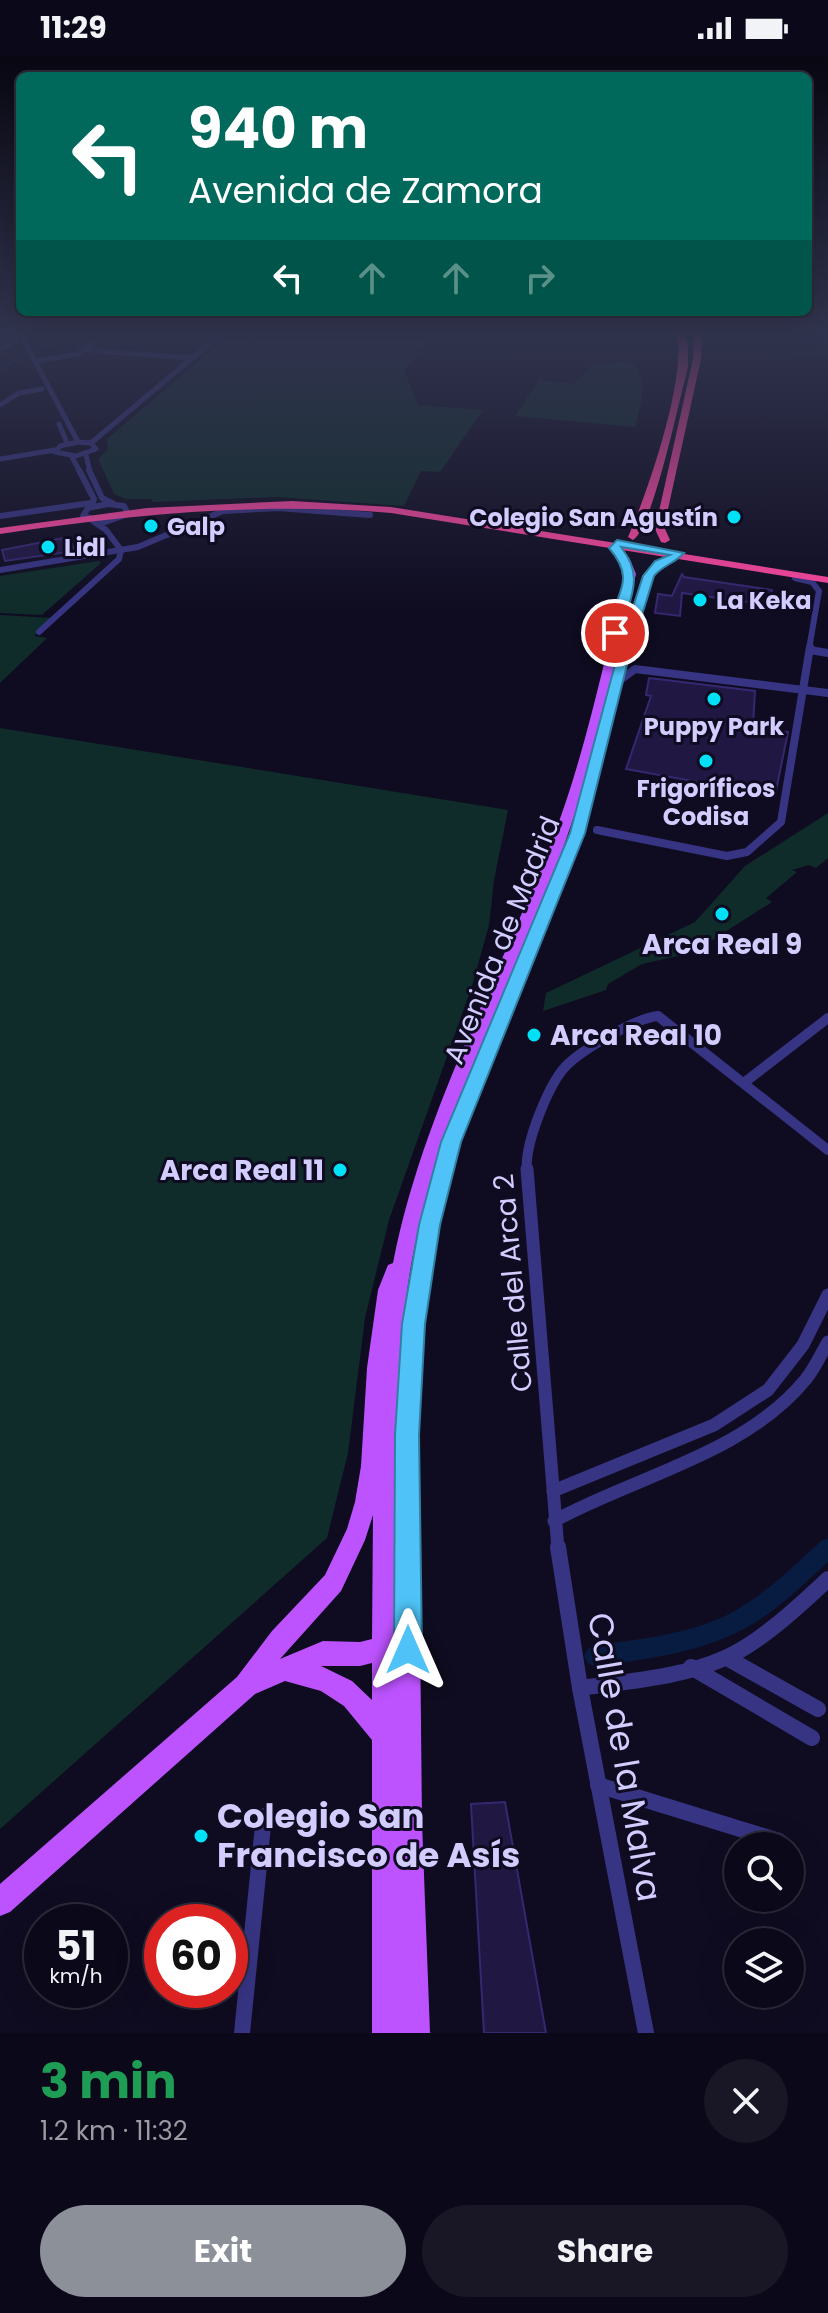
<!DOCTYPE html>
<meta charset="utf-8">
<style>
:root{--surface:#0b0919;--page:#191726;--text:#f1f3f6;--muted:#9a9aa2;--line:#2b2a38;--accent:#8c9099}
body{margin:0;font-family:Poppins,sans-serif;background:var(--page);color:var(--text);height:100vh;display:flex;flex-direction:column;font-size:30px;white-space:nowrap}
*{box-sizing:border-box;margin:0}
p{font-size:26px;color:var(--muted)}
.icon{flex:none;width:44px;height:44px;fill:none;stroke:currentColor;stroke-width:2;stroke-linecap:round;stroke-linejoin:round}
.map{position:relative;height:1977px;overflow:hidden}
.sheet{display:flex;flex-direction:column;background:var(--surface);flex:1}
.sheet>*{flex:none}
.top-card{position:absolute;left:16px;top:16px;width:796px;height:244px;border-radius:12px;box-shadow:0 8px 32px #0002,0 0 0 2px var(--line);background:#00695c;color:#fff;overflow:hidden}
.fabs{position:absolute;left:724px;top:1776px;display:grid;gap:16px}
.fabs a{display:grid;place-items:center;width:80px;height:80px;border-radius:50%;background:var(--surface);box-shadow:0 8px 32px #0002,0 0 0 2px var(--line);font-size:40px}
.speed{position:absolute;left:24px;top:1848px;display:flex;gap:16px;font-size:40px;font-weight:700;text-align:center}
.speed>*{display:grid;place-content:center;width:104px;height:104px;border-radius:50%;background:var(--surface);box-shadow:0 8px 32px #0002,0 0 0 2px var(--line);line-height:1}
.speed small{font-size:20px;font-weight:400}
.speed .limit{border:12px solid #d22;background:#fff;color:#111}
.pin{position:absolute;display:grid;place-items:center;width:68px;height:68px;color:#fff;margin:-34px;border:4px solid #fff;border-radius:50%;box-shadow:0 2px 8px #0007}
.me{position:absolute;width:88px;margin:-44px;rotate:0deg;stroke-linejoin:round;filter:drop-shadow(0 0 6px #0008)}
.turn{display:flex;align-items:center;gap:28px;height:168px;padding:0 40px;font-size:36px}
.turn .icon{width:104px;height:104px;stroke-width:2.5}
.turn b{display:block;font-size:56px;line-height:68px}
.lanes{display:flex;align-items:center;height:76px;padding:0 40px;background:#0003;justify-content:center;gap:40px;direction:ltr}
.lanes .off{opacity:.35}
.round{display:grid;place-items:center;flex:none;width:84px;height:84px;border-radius:42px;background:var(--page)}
.head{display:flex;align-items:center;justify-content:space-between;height:136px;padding:0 40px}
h1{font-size:48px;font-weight:700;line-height:60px;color:#1e9e55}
.cta{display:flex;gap:16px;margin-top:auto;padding:16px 40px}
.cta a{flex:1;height:92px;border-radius:48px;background:var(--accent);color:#fff;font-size:32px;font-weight:700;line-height:92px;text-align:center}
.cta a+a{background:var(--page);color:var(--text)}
.status{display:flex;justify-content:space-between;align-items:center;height:56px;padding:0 40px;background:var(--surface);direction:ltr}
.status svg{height:22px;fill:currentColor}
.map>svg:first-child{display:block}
.green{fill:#0f2c2a}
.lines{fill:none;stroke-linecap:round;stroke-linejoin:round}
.canal{fill:#071c40;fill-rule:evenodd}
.building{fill:#201743;stroke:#352871;stroke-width:2}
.street-far5{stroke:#373483;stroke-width:5}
.street-far4{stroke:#373483;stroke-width:6}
.street-far3{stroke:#373483;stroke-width:8}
.street-far2{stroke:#373483;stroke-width:10}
.street-far1{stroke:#373483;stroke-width:13}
.street{stroke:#373483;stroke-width:16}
.primary{fill:#bd53ff;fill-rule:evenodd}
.highway{fill:#ff47a1;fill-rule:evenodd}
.route{fill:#4fc3f7;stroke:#337fa1;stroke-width:2}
.poi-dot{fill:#00e1f7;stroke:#0f0c21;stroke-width:3}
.labels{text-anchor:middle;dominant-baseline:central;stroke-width:6;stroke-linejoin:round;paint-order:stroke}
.far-poi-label{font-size:24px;font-weight:bold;fill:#d2ccff;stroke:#0f0c21;text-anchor:start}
.street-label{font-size:28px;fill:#d2ccff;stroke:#0f0c21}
.poi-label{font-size:28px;font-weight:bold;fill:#d2ccff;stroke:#0f0c21}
.near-street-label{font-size:34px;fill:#d2ccff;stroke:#0f0c21}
.near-poi-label{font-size:34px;font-weight:bold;fill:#d2ccff;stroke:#0f0c21;text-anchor:start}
</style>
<div class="status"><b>11:29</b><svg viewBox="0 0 49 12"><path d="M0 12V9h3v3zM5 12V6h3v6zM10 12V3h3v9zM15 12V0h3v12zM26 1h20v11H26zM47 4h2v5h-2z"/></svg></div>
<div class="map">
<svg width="828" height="1977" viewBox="0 0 828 1977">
<rect width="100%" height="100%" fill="#0f0c21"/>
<!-- green -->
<g class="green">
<polygon points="232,277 427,277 423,292 404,314 418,349 483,354 440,416 421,415 404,450 278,441 152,446 152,443 126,443 114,438 98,403 108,393 107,383"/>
<path d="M628 305 634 307C647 326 641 350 635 371L515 360 539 324 573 328 594 309Z"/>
<polygon points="99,505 101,507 42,559 0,557 0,520"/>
<polygon points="0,559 54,562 34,580 47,582 0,627"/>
<polygon points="0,672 508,754 494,824 489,869 472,930 389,1164 365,1262 348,1397 327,1482 0,1773"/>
<polygon points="828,757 828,802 816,812 809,809 792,814 797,816 766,842 772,846 692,897 642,908 608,928 606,934 543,955 546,937 695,866 745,810"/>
</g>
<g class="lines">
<!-- canal -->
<g class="canal">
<polygon points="64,277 71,277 0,315 0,311"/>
<path d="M828 1482V1506C804 1528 780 1552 751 1569 703 1597 649 1602 595 1611L588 1607 584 1600 588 1593 595 1589C634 1584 674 1580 711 1566 754 1550 788 1515 821 1485Z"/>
</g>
</g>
<!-- building -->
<g class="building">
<polygon points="69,481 75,495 5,505 2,494"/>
<polygon points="682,518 684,521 772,534 769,549 682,537 680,560 655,557 658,538 672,540"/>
<polygon points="649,622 755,635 753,670 788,676 775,740 626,713 651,640 646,639"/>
<polygon points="505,1746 546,1977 484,1977 471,1748"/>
</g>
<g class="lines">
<!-- street-far5 -->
<g class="street-far5">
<polyline points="20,277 78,386"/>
<polyline points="161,277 217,281"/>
<polyline points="0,293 17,284"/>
<polyline points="84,294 191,302"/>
<polyline points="36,305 78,298 108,277"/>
<polyline points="0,349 19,337 42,333"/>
<polyline points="59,368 67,387"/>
<polygon points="78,386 91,387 96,393 76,400 55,396 60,390"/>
<polyline points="91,387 222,277"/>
<polyline points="86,399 90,416"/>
<polyline points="72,401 80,416"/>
<polyline points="0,403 55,394"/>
</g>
<!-- street-far4 -->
<g class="street-far4">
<polyline points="79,414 94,443 91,451"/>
<polyline points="89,414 102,442 112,447"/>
<polygon points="108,448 124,450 128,458 105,466 83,460 88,452"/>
<polyline points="0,460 91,447"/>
<polyline points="0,514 138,491 223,455 278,452 370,459"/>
<polyline points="795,522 812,526 819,535 809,593"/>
<polyline points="39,576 119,503 121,494 106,474 93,465"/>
</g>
<!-- street-far3 -->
<g class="street-far3">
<polyline points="810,594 828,597"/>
<polyline points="616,627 635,613 828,637"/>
<polyline points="597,774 727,800 747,796 781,766 810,591"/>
</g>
<!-- street-far2 -->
<g class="street-far2">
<polyline points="745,1026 828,962"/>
<path d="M527 1115C524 1089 548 1030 565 1011 581 994 636 962 658 960L828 1094"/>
</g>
<!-- street-far1 -->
<g class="street-far1">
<polyline points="527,1113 558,1493"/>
<polyline points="553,1435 714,1369 768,1334 803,1289 828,1239"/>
<path d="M554 1465C636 1420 745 1398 806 1323 815 1312 821 1298 828 1286"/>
</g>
<!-- street -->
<g class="street">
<polyline points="558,1491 580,1632 646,1977"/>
<polyline points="727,1602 818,1653"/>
<polyline points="691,1611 812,1682"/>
<path d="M580 1632C628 1625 680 1622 725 1602 760 1587 800 1549 828 1523"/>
<polyline points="598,1729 779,1785"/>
<polyline points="242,1977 264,1760"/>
</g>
<!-- primary -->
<path class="primary" d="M623 501H629L636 518 604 654 643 520 656 505 664 507 653 521 631 591 584 777 460 1086 438 1169 424 1268 418 1379 422 1766 430 1977H372V1684L344 1650 321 1635 285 1625 255 1638 10 1856 0 1860V1828L237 1621 272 1575 325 1519 347 1473 355 1446 361 1410 367 1312 378 1234 388 1209 393 1207C422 1059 496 927 551 787 585 700 603 608 626 518ZM580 741 570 777 450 1068C490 958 546 853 580 741ZM419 1172 404 1268 397 1367C400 1302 403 1235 419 1172ZM373 1459 372 1583 360 1586 323 1585 280 1603 341 1535 365 1484ZM372 1607V1644L352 1625 321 1610H360Z"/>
<!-- highway -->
<g class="highway">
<path d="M676 277H683L688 289V311C680 340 653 472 633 484L628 481C646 441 689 317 676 277Z"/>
<polygon points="694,277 702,277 701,303 668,453 665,473 670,484 665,487 661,486 655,473 693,303"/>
<path d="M292 445 391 451 828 521V527L391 457C259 446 131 458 0 478V472L147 452Z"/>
</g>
</g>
<!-- sky -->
<linearGradient id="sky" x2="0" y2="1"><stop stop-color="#080712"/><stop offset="0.5" stop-color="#31344e"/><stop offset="1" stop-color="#31344e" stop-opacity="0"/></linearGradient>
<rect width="828" height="554" fill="url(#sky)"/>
<!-- route -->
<path class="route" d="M617 484 684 497C674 508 663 509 654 520L629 601 585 777 461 1086 440 1169 425 1268 419 1379 422 1594 417 1604 408 1608 398 1604 394 1594 395 1379 402 1268 419 1169 441 1086 570 777 617 601 643 520 655 505 670 499 621 491C645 522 630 540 621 577L611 579C606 542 642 530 609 492Z"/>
<!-- markers -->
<g class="poi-dot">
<circle cx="734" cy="461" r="8"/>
<circle cx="151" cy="470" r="8"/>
<circle cx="48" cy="491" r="8"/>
<circle cx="700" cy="544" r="8"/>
<circle cx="714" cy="643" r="8"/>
<circle cx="706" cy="705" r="8"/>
<circle cx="722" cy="858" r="8"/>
<circle cx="534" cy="979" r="8"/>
<circle cx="340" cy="1114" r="8"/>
<circle cx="201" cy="1780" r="8"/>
</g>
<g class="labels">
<!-- far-poi labels -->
<g class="far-poi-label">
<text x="718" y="461" text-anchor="end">Colegio San Agustín</text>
<text x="167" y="470">Galp</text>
<text x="64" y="491">Lidl</text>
<text x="716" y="544">La Keka</text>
<text x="714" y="670" text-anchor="middle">Puppy Park</text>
<text x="706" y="732" text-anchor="middle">Frigoríficos<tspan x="706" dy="28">Codisa</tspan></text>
</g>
<!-- street labels -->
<g class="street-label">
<text transform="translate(502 884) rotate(-68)">Avenida de Madrid</text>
<text transform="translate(513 1227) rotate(-95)">Calle del Arca 2</text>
</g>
<!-- poi labels -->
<g class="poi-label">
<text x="722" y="888">Arca Real 9</text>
<text x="550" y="979" text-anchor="start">Arca Real 10</text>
<text x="324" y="1114" text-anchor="end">Arca Real 11</text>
</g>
<!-- near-street labels -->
<g class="near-street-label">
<text transform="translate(625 1701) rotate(80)">Calle de la Malva</text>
</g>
<!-- near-poi labels -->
<g class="near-poi-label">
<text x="217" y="1760">Colegio San<tspan x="217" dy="39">Francisco de Asís</tspan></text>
</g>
</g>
</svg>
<div class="fabs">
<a><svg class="icon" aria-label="search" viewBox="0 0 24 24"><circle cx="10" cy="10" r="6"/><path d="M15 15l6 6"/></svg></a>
<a><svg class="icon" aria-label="layers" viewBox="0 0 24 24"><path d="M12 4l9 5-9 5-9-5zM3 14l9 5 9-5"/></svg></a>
</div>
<div class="speed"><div>51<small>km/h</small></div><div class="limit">60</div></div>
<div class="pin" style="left:615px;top:577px;background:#d93025"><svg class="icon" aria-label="arrive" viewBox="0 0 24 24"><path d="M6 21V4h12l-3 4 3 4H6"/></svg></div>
<svg class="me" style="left:408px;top:1594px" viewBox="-20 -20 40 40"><path d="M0-17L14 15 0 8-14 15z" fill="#4fc3f7" stroke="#fff" stroke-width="4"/></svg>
<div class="top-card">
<div class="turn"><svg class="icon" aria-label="left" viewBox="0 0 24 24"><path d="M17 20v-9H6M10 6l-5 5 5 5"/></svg><div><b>940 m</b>Avenida de Zamora</div></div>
<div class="lanes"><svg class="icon" aria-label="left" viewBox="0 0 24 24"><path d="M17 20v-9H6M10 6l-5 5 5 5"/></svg><svg class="icon off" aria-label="ahead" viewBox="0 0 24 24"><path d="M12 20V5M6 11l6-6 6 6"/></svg><svg class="icon off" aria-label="ahead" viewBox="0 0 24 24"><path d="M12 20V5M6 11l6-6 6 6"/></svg><svg class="icon off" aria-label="right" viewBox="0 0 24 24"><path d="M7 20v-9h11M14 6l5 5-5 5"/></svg></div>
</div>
</div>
<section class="sheet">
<div class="head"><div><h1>3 min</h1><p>1.2 km · 11:32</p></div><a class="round"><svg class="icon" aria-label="close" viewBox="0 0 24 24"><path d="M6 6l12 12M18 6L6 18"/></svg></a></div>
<div class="cta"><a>Exit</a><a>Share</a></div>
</section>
